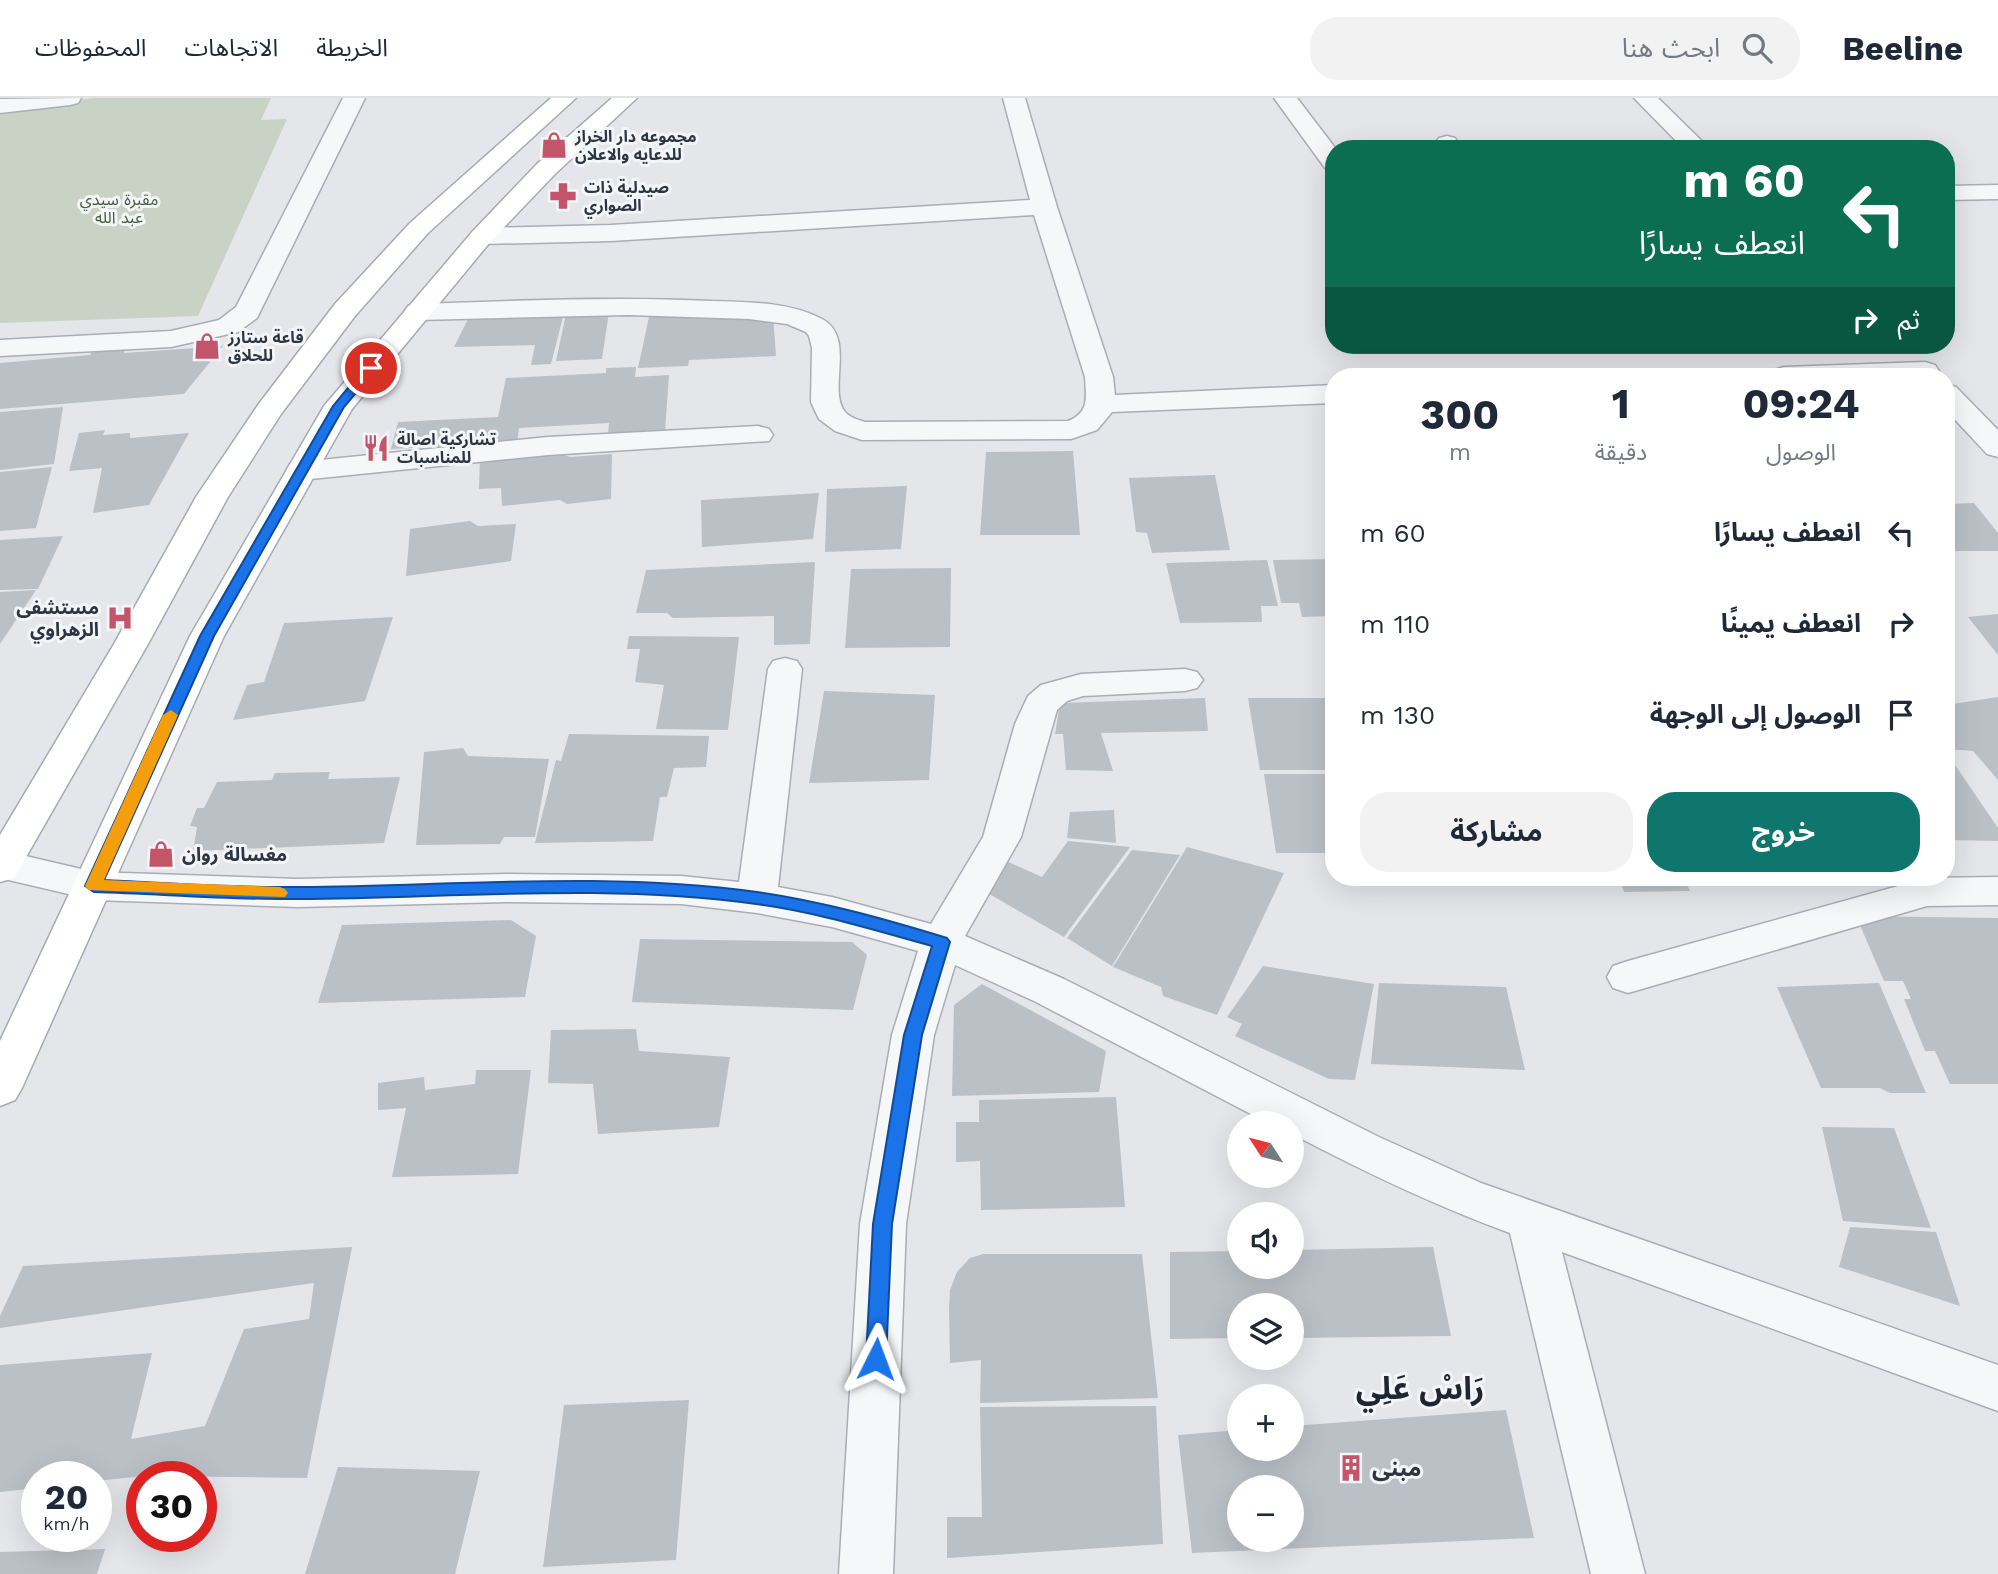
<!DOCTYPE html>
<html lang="ar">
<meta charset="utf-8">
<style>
:root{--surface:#fff;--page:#f2f2f3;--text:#1f2937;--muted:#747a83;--line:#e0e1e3;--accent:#0f766e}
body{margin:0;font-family:"Work Sans","Noto Sans Arabic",sans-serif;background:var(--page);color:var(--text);direction:rtl;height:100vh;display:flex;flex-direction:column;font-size:26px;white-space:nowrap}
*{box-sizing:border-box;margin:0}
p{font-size:23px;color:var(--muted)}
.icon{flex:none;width:38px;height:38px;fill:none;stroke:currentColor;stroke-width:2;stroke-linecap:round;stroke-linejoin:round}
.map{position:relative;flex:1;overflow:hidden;direction:ltr}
.sheet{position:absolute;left:1325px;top:270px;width:630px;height:518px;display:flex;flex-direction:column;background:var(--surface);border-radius:28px;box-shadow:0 7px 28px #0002;direction:rtl}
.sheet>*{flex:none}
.guide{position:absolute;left:1325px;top:42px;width:630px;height:214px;border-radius:28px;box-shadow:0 7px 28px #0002;direction:rtl;background:#0b6e4f;color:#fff;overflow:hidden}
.needle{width:46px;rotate:306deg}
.tools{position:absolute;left:1227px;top:1013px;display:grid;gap:14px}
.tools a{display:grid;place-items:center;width:77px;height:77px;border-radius:50%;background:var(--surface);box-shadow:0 7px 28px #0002;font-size:35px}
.speed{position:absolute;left:21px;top:1363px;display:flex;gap:14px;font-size:35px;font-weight:700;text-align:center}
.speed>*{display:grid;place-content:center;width:91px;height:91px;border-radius:50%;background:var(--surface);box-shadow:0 7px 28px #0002;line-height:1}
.speed small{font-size:18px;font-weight:400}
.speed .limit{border:10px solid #d22;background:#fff;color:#111}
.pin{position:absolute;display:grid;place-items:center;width:60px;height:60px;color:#fff;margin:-30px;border:4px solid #fff;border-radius:50%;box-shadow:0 2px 7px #0007}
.me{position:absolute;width:77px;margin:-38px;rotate:3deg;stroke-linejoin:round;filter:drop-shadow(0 0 5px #0008)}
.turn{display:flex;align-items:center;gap:24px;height:147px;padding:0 35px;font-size:32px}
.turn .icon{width:91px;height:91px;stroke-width:2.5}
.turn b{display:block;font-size:49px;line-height:60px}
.then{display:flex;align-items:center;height:66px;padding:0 35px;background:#0003;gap:14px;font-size:26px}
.eta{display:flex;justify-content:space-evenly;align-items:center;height:119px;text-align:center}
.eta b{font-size:42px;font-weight:700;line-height:49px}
.cta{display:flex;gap:14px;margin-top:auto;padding:14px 35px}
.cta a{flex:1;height:80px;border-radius:28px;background:var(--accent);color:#fff;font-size:28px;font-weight:700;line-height:80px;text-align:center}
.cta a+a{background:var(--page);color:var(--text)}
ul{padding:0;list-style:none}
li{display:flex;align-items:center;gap:21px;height:91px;padding:0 35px}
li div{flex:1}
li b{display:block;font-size:26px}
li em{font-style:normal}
header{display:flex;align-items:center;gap:42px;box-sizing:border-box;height:98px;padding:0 35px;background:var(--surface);border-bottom:2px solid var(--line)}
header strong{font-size:33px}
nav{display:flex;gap:38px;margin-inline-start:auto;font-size:24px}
.search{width:490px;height:63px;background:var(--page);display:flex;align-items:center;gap:18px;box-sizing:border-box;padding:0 24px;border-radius:28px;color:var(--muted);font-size:26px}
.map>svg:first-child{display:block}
.green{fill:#c9d3c5}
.building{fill:#bbc0c7;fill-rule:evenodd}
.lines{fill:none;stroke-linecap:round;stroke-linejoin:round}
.minor-casing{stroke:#a9adb4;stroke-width:3}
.major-casing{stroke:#a4abb5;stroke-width:3}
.minor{fill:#f6f7f9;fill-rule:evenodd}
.major{fill:#fff;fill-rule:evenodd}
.route{fill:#1a73e8;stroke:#114b97;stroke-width:2}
.slow{fill:#f59e0b}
.labels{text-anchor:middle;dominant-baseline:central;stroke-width:6;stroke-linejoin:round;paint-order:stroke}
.far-poi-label{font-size:16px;font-weight:bold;fill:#2d3541;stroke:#f3f5f8;text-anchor:start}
.far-park-label{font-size:16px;fill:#435c3b;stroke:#f3f5f8}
.poi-label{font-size:19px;font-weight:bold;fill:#2d3541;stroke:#f3f5f8;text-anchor:end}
.near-poi-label{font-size:23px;font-weight:bold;fill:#2d3541;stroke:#f3f5f8;text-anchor:start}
.near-district-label{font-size:32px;font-weight:bold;fill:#1f2632;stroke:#f3f5f8}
</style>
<header>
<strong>Beeline</strong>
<div class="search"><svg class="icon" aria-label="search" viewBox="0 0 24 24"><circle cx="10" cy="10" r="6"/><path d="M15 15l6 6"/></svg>ابحث هنا</div>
<nav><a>الخريطة</a><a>الاتجاهات</a><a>المحفوظات</a></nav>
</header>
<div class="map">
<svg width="1998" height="1476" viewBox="0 0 1998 1476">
<rect width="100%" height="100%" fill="#e4e6ea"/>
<!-- green -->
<polygon class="green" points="93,0 271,0 261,22 287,21 198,218 0,225 0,12"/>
<!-- building -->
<g class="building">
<polygon points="609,214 602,261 556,263 566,216"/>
<polygon points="703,217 711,220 773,217 776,258 689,262 688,268 638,270 649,219"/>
<polygon points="563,219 551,266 531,267 535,247 454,249 468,221"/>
<polygon points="223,248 184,296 0,311 0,265 90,257 93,252 125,250 124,255"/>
<polygon points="636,269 635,279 669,277 665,333 608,336 609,325 519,330 517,345 391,351 398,324 498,319 506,280 606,275 606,270"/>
<polygon points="63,309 54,366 0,372 0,314"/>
<polygon points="105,332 103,337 130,335 130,340 189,335 149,407 93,415 102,370 69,373 79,335"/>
<polygon points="1073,353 1080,437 980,437 986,354"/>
<polygon points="559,355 570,359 612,356 611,401 567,406 560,402 502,408 501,390 479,391 480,359"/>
<polygon points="52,369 36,430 0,433 0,374"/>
<polygon points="1215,377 1230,452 1152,455 1147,435 1136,434 1129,380"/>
<polygon points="907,388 901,451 825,454 827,391"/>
<polygon points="819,395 813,441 702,449 701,402"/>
<polygon points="1974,405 1998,435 1998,453 1946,453 1946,406"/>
<polygon points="470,423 478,428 516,426 511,463 406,478 410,431"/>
<polygon points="63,438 38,491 0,492 0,442"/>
<polygon points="1334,461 1334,518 1302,519 1299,505 1281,505 1273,462"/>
<polygon points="1267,462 1278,508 1261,508 1262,524 1180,525 1166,465"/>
<polygon points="815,464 810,546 774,547 774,518 673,520 667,515 636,515 646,472"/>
<polygon points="951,470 950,549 845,550 851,471"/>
<polygon points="36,492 0,546 0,494"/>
<polygon points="1998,516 1998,557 1968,519"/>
<polygon points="393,519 365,603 233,622 247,587 264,584 284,525"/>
<polygon points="629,538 739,539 728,632 656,631 664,587 635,584 640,551 627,551"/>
<polygon points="824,593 935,597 929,682 809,685"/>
<polygon points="1998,599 1998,682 1973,653 1946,651 1946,607"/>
<polygon points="1205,600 1208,633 1101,635 1113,673 1066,672 1063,636 1055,636 1060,605"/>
<polygon points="1248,600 1334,600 1334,672 1260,672"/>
<polygon points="569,636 709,638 706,669 674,670 667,699 660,699 653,743 535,745 556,662 561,663"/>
<polygon points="463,650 468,658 549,661 535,739 504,739 500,746 416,747 424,654"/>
<polygon points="1946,661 1951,661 1998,730 1998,743 1946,742"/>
<polygon points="330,674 328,681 400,679 384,745 193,753 197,729 190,728 197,710 204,710 217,684 272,682 275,675"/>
<polygon points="1264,676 1334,676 1334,755 1276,755"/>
<polygon points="1114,712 1116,745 1067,740 1070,714"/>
<polygon points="1068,743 1130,749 1064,839 984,793 1004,762 1042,779"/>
<polygon points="1187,749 1284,775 1217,917 1163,898 1161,889 1113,869"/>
<polygon points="1132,752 1180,757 1112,868 1067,840"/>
<polygon points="1619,779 1684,779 1690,793 1624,794"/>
<polygon points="1856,818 1998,820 1998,986 1950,986 1935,953 1925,953 1904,901 1911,901 1903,883 1884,883"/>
<polygon points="511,822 536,838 525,899 318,905 342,827"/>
<polygon points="640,841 852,844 867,857 853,912 632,904"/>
<polygon points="1263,868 1374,886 1355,982 1329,981 1235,938 1242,926 1227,919"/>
<polygon points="1379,885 1506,889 1525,972 1371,966"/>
<polygon points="1879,885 1926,995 1890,995 1880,990 1821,990 1777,889"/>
<polygon points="982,886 1106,953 1099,994 952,998 954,907"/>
<polygon points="636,931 639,953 730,959 719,1029 598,1036 593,986 548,985 551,932"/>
<polygon points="476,972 531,972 518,1076 392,1079 406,1010 378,1012 378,985 424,979 425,992 475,986"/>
<polygon points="1116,999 1125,1109 981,1112 980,1063 956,1064 956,1024 979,1024 979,1002"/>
<polygon points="1822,1029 1894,1030 1931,1130 1843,1123"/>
<polygon points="1850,1129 1936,1134 1960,1208 1839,1169"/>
<polygon points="352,1149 307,1380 144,1378 96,1383 96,1379 37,1379 37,1390 0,1394 0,1267 152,1255 131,1341 205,1328 244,1231 309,1221 314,1185 0,1230 0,1218 23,1168"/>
<polygon points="1433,1149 1451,1238 1292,1240 1292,1208 1239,1208 1239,1240 1170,1241 1170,1154 1239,1153 1239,1169 1292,1169 1292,1152"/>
<polygon points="983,1156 1142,1156 1158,1300 980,1305 981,1262 950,1265 949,1210 950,1192 957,1174 970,1160"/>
<polygon points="689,1302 676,1462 543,1469 564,1307"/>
<polygon points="1156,1308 1163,1446 947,1460 947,1419 982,1419 980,1309"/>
<path d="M1506 1312 1534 1440 1192 1455 1178 1337 1239 1332V1351H1292V1328ZM1239 1390H1292V1442H1239Z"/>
<polygon points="338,1369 480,1373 455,1476 305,1476"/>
<polygon points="105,1451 97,1476 0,1476 0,1454"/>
</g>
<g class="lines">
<defs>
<g id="minor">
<polygon points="81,0 78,5 70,7 0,15 0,1"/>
<polygon points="343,0 365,0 257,220 238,234 171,249 0,258 0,242 171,233 219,222 236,209"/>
<path d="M1003 0H1025L1057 109 1113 279 1115 297 1334 287V305L1112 314 1097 332 1071 341 862 342 835 333 819 321 811 304 812 250 809 238 806 234 787 226 749 221 628 217 418 222 408 220 404 214 408 208 418 206C516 203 614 198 712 203 748 204 790 204 822 221 857 239 826 294 846 315 851 320 859 322 865 324L1068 323C1090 314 1086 299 1085 279L1034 117 611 143 482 146 473 143 469 138 473 133 482 130 611 127 1030 102Z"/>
<polygon points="1274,0 1297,0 1336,51 1334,51 1334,72 1325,70"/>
<polygon points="1634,0 1658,0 1710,51 1684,51"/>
<polygon points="1447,38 1455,40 1462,51 1438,51 1435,45 1439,40"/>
<polygon points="1998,87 1998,101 1946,102 1946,88"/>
<polygon points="1925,264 1935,267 1939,273 1936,278 1770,278 1774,272 1784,269"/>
<polygon points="1946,286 1956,289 1998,332 1998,359 1987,356 1946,312"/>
<polygon points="758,328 769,331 773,337 769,343 548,357 301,382 290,380 286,373 290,366 301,364 548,339"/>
<path d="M785 560 797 563 802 571 778 789 832 799 931 826 983 739 1015 626 1028 598 1041 587 1081 576 1185 571 1197 574 1203 582 1197 590 1185 593 1083 598 1067 603 1057 612 1021 739 965 838 1064 881 1379 1039 1481 1085 1998 1267V1313L1562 1154 1645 1476H1591L1510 1135C1435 1108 1363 1073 1292 1036V1026H1270L1034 903 955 867 934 937 906 1126 893 1476H839L860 1126 892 937 918 853 832 829 757 815 681 806 506 804 298 809 94 802 0 780V752L94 774 298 781 506 776 681 778 739 784 768 571 773 563Z"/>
<polygon points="1998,779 1998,807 1927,808 1628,895 1613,890 1607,879 1613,868 1628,863 1927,780"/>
</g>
<g id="major">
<polygon points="551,0 576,0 428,135 355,218 281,316 228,399 148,546 14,780 0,784 0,737 114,546 196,399 258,307 335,206 410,125"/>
<polygon points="612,0 637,0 555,76 491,143 352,311 224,538 22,990 15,1002 0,1008 0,943 190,538 324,308 473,133 537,66"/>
</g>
</defs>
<!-- minor casing -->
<use href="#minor" class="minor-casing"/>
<!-- major casing -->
<use href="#major" class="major-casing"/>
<!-- minor -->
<use href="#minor" class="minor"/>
<!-- major -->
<use href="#major" class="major"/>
</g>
<!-- route -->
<path class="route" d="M366 268 377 270 344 309 214 538 104 782C169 785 235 790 301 789 452 788 606 773 757 794 821 803 885 821 947 840L950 844 922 937 892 1126 886 1261 883 1267 876 1270 869 1267 866 1261 873 1126 904 937 932 848C874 832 816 814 756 806 606 785 452 800 300 801 232 802 162 796 94 794L85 788 200 538 333 308Z"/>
<!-- slow -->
<polygon class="slow" points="171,612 178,617 104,782 280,789 285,791 288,795 285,799 88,792 85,788 163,617"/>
<!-- icons -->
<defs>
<symbol id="shop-bare" viewBox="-9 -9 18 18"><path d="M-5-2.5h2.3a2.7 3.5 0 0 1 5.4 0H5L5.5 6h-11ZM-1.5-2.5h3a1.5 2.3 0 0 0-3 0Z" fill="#c3556a" stroke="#f3f5f8" stroke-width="2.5" paint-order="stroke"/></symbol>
<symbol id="pharmacy-bare" viewBox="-9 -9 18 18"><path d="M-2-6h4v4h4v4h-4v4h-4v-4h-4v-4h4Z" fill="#c3556a" stroke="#f3f5f8" stroke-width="2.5" paint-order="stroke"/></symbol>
<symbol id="restaurant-bare" viewBox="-9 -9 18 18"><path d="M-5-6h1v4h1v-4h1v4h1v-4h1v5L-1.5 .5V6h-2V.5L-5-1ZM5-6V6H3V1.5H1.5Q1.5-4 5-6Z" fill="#c3556a" stroke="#f3f5f8" stroke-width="2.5" paint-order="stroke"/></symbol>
<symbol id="hospital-bare" viewBox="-9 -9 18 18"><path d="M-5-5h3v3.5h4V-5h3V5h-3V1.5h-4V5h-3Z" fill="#c3556a" stroke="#f3f5f8" stroke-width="2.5" paint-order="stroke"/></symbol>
<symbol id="building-bare" viewBox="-9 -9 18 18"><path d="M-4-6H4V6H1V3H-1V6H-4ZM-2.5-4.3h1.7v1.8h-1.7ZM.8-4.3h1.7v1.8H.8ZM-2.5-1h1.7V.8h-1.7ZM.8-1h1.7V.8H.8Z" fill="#c3556a" stroke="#f3f5f8" stroke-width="2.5" paint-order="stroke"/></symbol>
</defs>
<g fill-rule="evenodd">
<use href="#shop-bare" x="535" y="28" width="38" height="38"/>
<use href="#pharmacy-bare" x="544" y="79" width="38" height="38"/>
<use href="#shop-bare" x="188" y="229" width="38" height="38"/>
<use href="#restaurant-bare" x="357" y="331" width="38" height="38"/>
<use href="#hospital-bare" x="101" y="501" width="38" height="38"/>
<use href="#shop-bare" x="142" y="737" width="38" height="38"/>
<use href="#building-bare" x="1332" y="1351" width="38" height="38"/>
</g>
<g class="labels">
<!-- far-poi labels -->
<g class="far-poi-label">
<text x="575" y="38">مجموعه دار الخراز<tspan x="575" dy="18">للدعايه والاعلان</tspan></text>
<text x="584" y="89">صيدلية ذات<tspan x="584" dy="18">الصواري</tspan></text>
<text x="228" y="239">قاعة ستارز<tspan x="228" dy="18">للحلاق</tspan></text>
<text x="397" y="341">تشاركية اصالة<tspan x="397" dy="18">للمناسبات</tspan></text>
</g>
<!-- far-park labels -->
<g class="far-park-label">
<text x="119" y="101">مقبرة سيدي<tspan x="119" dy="18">عبد الله</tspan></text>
</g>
<!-- poi labels -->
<g class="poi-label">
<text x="99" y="509">مستشفى<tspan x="99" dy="22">الزهراوي</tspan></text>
<text x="182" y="756" text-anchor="start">مغسالة روان</text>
</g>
<!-- near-poi labels -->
<g class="near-poi-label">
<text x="1372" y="1370">مبنى</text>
</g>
<!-- near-district labels -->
<g class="near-district-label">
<text x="1420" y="1290">رَاسْ عَلِي</text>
</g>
</g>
</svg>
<div class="tools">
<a><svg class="needle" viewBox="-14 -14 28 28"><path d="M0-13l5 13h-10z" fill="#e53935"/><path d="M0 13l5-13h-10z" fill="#747a83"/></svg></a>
<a><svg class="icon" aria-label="sound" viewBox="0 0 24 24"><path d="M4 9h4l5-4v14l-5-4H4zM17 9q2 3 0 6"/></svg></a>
<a><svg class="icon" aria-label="layers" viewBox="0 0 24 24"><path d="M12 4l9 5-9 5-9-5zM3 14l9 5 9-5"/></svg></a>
<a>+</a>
<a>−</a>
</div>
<div class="speed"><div>20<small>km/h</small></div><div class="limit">30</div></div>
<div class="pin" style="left:371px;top:270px;background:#d93025"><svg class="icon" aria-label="arrive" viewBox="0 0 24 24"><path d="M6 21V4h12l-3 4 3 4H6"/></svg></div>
<svg class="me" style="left:876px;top:1261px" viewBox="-20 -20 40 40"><path d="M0-17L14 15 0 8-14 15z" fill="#1a73e8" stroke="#fff" stroke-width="4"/></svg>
<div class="guide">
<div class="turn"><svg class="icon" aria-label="left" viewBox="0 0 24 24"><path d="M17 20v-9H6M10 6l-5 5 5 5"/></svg><div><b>60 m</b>انعطف يسارًا</div></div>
<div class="then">ثم<svg class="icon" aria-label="right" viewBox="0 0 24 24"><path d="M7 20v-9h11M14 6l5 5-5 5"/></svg></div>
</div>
<section class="sheet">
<div class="eta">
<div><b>09:24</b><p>الوصول</p></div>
<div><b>1</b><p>دقيقة</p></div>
<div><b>300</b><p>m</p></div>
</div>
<ul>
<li><svg class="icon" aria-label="left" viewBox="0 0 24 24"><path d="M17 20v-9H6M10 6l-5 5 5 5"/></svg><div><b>انعطف يسارًا</b></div><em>60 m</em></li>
<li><svg class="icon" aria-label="right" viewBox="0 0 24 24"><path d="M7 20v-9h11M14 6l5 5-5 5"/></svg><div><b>انعطف يمينًا</b></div><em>110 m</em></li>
<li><svg class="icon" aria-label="arrive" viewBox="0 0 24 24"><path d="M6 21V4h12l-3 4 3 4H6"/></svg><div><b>الوصول إلى الوجهة</b></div><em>130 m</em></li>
</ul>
<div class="cta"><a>خروج</a><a>مشاركة</a></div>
</section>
</div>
